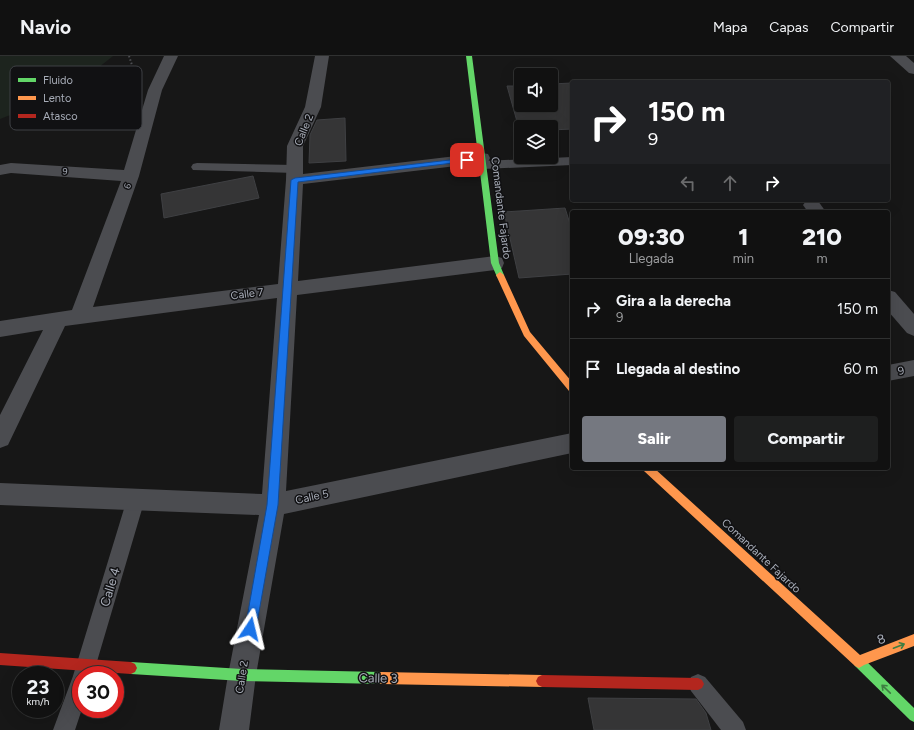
<!DOCTYPE html>
<html lang="es">
<style>
:root{--surface:#111;--page:#1e1f1f;--text:#f1f3f6;--muted:#9c9d9f;--line:#303131;--accent:#757880}
body{margin:0;font-family:Figtree,sans-serif;background:var(--page);color:var(--text);height:100vh;display:flex;flex-direction:column;font-size:15px;white-space:nowrap}
*{box-sizing:border-box;margin:0}
p{font-size:13px;color:var(--muted)}
.icon{flex:none;width:22px;height:22px;fill:none;stroke:currentColor;stroke-width:2;stroke-linecap:round;stroke-linejoin:round}
.map{position:relative;flex:1;overflow:hidden}
.panel{position:absolute;left:570px;top:154px;width:320px;height:260px;display:flex;flex-direction:column;background:var(--surface);border-radius:4px;box-shadow:0 4px 16px #0002,0 0 0 1px var(--line)}
.panel>*{flex:none}
.banner{position:absolute;left:570px;top:24px;width:320px;height:122px;border-radius:4px;box-shadow:0 4px 16px #0002,0 0 0 1px var(--line);background:#202124;color:#fff;overflow:hidden}
.tools{position:absolute;left:514px;top:12px;display:grid;gap:8px}
.tools a{display:grid;place-items:center;width:44px;height:44px;border-radius:4px;background:var(--surface);box-shadow:0 4px 16px #0002,0 0 0 1px var(--line);font-size:20px}
.speed{position:absolute;left:12px;top:610px;display:flex;gap:8px;font-size:20px;font-weight:700;text-align:center}
.speed>*{display:grid;place-content:center;width:52px;height:52px;border-radius:50%;background:var(--surface);box-shadow:0 4px 16px #0002,0 0 0 1px var(--line);line-height:1}
.speed small{font-size:10px;font-weight:400}
.speed .limit{border:6px solid #d22;background:#fff;color:#111}
.pin{position:absolute;display:grid;place-items:center;width:34px;height:34px;color:#fff;margin:-17px;border-radius:8px;box-shadow:0 2px 6px #0006}
.me{position:absolute;width:44px;margin:-22px;rotate:10deg;stroke-linejoin:round;filter:drop-shadow(0 0 3px #0008)}
.turn{display:flex;align-items:center;gap:14px;height:84px;padding:0 12px;font-size:18px}
.turn .icon{width:52px;height:52px;stroke-width:2.5}
.turn b{display:block;font-size:28px;line-height:34px}
.lanes{display:flex;align-items:center;height:38px;padding:0 12px;background:#0003;justify-content:center;gap:20px;direction:ltr}
.lanes .off{opacity:.35}
.eta{display:flex;justify-content:space-evenly;align-items:center;height:68px;text-align:center}
.eta b{font-size:24px;font-weight:800;line-height:28px}
.action{display:flex;gap:8px;margin-top:auto;padding:8px 12px}
.action a{flex:1;height:46px;border-radius:4px;background:var(--accent);color:#fff;font-size:16px;font-weight:800;line-height:46px;text-align:center}
.action a+a{background:var(--page);color:var(--text)}
ul{padding:0;list-style:none}
li{display:flex;align-items:center;gap:12px;height:60px;padding:0 12px;border-top:1px solid var(--line)}
li div{flex:1}
li b{display:block;font-size:15px}
li em{font-style:normal}
header{display:flex;align-items:center;gap:24px;box-sizing:border-box;height:56px;padding:0 20px;background:var(--surface);border-bottom:1px solid var(--line)}
header strong{font-size:19px}
nav{display:flex;gap:22px;margin-inline-start:auto;font-size:14px}
.map>svg:first-child{display:block}
.green{fill:#1d241e}
.building{fill:#353536;stroke:#3f4043}
.lines{fill:none;stroke-linecap:round;stroke-linejoin:round}
.path{stroke:#4d4e52;stroke-width:2;stroke-dasharray:1.5 2;stroke-linecap:butt}
.lane{fill:#4b4c50;fill-rule:evenodd}
.street{fill:#4b4c50;fill-rule:evenodd}
.fast{fill:#63d668;fill-rule:evenodd}
.slow{fill:#ff974d;fill-rule:evenodd}
.jam{fill:#b3261e;fill-rule:evenodd}
.oneway{stroke:#3e7d42}
.route{fill:#1a73e8;stroke:#114b97}
.labels{text-anchor:middle;dominant-baseline:central;stroke-width:3;stroke-linejoin:round;paint-order:stroke}
.far-street-label{font-size:9px;fill:#a8adb8;stroke:#111113}
.street-label{font-size:11px;fill:#a8adb8;stroke:#111113}
.near-street-label{font-size:13px;fill:#a8adb8;stroke:#111113}
.key{fill:#111113;stroke:#3e4045;stroke-width:1}
.key-label{font-size:11px;fill:#a8adb8}
</style>
<header>
<strong>Navio</strong>
<nav><a>Mapa</a><a>Capas</a><a>Compartir</a></nav>
</header>
<div class="map">
<svg width="914" height="674" viewBox="0 0 914 674">
<rect width="100%" height="100%" fill="#171717"/>
<!-- green -->
<polygon class="green" points="0,0 113,0 65,38 0,63"/>
<!-- building -->
<g class="building">
<polygon points="572,27 572,73 551,74 551,71 521,71 520,76 507,30 521,30 521,49 551,49 551,28"/>
<polygon points="345,62 346,105 309,107 310,79 317,64"/>
<polygon points="253,120 259,142 164,162 161,138"/>
<polygon points="565,152 572,174 572,218 519,222 504,156"/>
<polygon points="588,642 696,643 706,657 711,674 594,674"/>
</g>
<g class="lines">
<!-- path -->
<polyline class="path" points="129,0 133,12 140,19"/>
<!-- lane -->
<g class="lane">
<polygon points="572,101 572,109 483,113 477,109 483,105"/>
<polygon points="197,107 295,109 301,113 295,117 193,114 191,111 193,108"/>
<polygon points="136,435 142,437 145,443 93,619 81,619 82,653 75,674 53,674 73,620 127,443 130,437"/>
<polygon points="698,618 705,621 743,666 746,674 721,674 691,635 688,628 691,621"/>
</g>
<!-- street -->
<g class="street">
<polygon points="164,0 178,0 162,34 139,120 93,251 278,228 286,124 287,90 305,51 315,0 329,0 321,51 303,90 303,118 482,97 488,98 490,102 488,106 482,107 303,128 298,225 495,200 502,202 504,207 502,212 495,214 297,239 286,435 572,377 572,397 284,458 256,619 249,674 219,674 228,619 259,459 0,449 0,427 262,438 277,242 65,270 8,389 0,392 0,359 43,274 0,281 0,265 72,254 121,125 11,117 0,119 0,109 11,107 124,114 148,34"/>
<polygon points="890,0 906,0 914,7 914,18 909,17"/>
<polygon points="814,144 818,145 826,156 808,156 803,149 806,145"/>
<polygon points="888,234 895,236 914,258 914,280 907,277 888,255"/>
<polygon points="914,304 914,320 888,325 888,309"/>
</g>
<!-- fast -->
<g class="fast">
<polygon points="466,0 472,0 499,207 504,219 500,222 497,221 491,207"/>
<polygon points="859,600 863,602 914,652 914,666 910,664 855,610 853,606 855,602"/>
<polygon points="131,606 242,613 381,616 385,618 387,622 385,626 381,628 242,625 131,618 127,616 125,612 127,608"/>
</g>
<!-- slow -->
<g class="slow">
<polygon points="500,216 504,219 530,276 572,326 572,336 569,335 524,280 496,219"/>
<polygon points="642,412 654,412 860,599 914,578 914,590 864,609 859,612 855,610 644,415"/>
<polygon points="381,616 542,619 546,621 548,625 546,629 542,631 381,628 377,626 375,622 377,618"/>
</g>
<!-- jam -->
<g class="jam">
<polygon points="0,597 131,606 135,608 137,612 135,616 131,618 0,609"/>
<polygon points="542,619 698,622 702,624 704,628 702,632 698,634 542,631 538,629 536,625 538,621"/>
</g>
</g>
<!-- one-way arrows -->
<defs><path id="oneway-shaft" d="M-6 0H5M1.5-3L5.5 0L1.5 3" fill="none" stroke-width="1.6" stroke-linecap="round" stroke-linejoin="round"/></defs>
<g class="oneway">
<use href="#oneway-shaft" transform="translate(899 590) rotate(-21)"/>
<use href="#oneway-shaft" transform="translate(886 633) rotate(-136)"/>
</g>
<!-- route -->
<polygon class="route" points="467,102 469,102 469,105 298,126 278,449 256,573 254,577 250,578 246,577 245,573 267,449 291,124 295,122"/>
<g class="labels">
<!-- far-street labels -->
<g class="far-street-label">
<text transform="translate(65 115) rotate(4)">9</text>
<text transform="translate(127 130) rotate(-70)">6</text>
</g>
<!-- street labels -->
<g class="street-label">
<text transform="translate(304 74) rotate(-68)">Calle 2</text>
<text transform="translate(501 152) rotate(83)">Comandante Fajardo</text>
<text transform="translate(247 238) rotate(-7)">Calle 7</text>
<text transform="translate(901 315) rotate(-12)">9</text>
<text transform="translate(312 441) rotate(-12)">Calle 5</text>
<text transform="translate(761 500) rotate(43)">Comandante Fajardo</text>
<text transform="translate(242 621) rotate(-81)">Calle 2</text>
</g>
<!-- near-street labels -->
<g class="near-street-label">
<text transform="translate(110 531) rotate(-73)">Calle 4</text>
<text transform="translate(881 583) rotate(-21)">8</text>
<text transform="translate(378 622) rotate(1)">Calle 3</text>
</g>
</g>
<!-- legend -->
<rect x="10" y="10" width="132" height="64" rx="6" class="key"/>
<rect x="18" y="22" width="18" height="4" fill="#63d668"/>
<rect x="18" y="40" width="18" height="4" fill="#ff974d"/>
<rect x="18" y="58" width="18" height="4" fill="#b3261e"/>
<g class="key-label">
<text x="43" y="28">Fluido</text>
<text x="43" y="46">Lento</text>
<text x="43" y="64">Atasco</text>
</g>
</svg>
<div class="tools">
<a><svg class="icon" aria-label="sound" viewBox="0 0 24 24"><path d="M4 9h4l5-4v14l-5-4H4zM17 9q2 3 0 6"/></svg></a>
<a><svg class="icon" aria-label="layers" viewBox="0 0 24 24"><path d="M12 4l9 5-9 5-9-5zM3 14l9 5 9-5"/></svg></a>
</div>
<div class="speed"><div>23<small>km/h</small></div><div class="limit">30</div></div>
<div class="pin" style="left:467px;top:104px;background:#d93025"><svg class="icon" aria-label="arrive" viewBox="0 0 24 24"><path d="M6 21V4h12l-3 4 3 4H6"/></svg></div>
<svg class="me" style="left:250px;top:573px" viewBox="-20 -20 40 40"><path d="M0-17L14 15 0 8-14 15z" fill="#1a73e8" stroke="#fff" stroke-width="4"/></svg>
<div class="banner">
<div class="turn"><svg class="icon" aria-label="right" viewBox="0 0 24 24"><path d="M7 20v-9h11M14 6l5 5-5 5"/></svg><div><b>150 m</b>9</div></div>
<div class="lanes"><svg class="icon off" aria-label="left" viewBox="0 0 24 24"><path d="M17 20v-9H6M10 6l-5 5 5 5"/></svg><svg class="icon off" aria-label="ahead" viewBox="0 0 24 24"><path d="M12 20V5M6 11l6-6 6 6"/></svg><svg class="icon" aria-label="right" viewBox="0 0 24 24"><path d="M7 20v-9h11M14 6l5 5-5 5"/></svg></div>
</div>
<section class="panel">
<div class="eta">
<div><b>09:30</b><p>Llegada</p></div>
<div><b>1</b><p>min</p></div>
<div><b>210</b><p>m</p></div>
</div>
<ul>
<li><svg class="icon" aria-label="right" viewBox="0 0 24 24"><path d="M7 20v-9h11M14 6l5 5-5 5"/></svg><div><b>Gira a la derecha</b><p>9</p></div><em>150 m</em></li>
<li><svg class="icon" aria-label="arrive" viewBox="0 0 24 24"><path d="M6 21V4h12l-3 4 3 4H6"/></svg><div><b>Llegada al destino</b></div><em>60 m</em></li>
</ul>
<div class="action"><a>Salir</a><a>Compartir</a></div>
</section>
</div>
